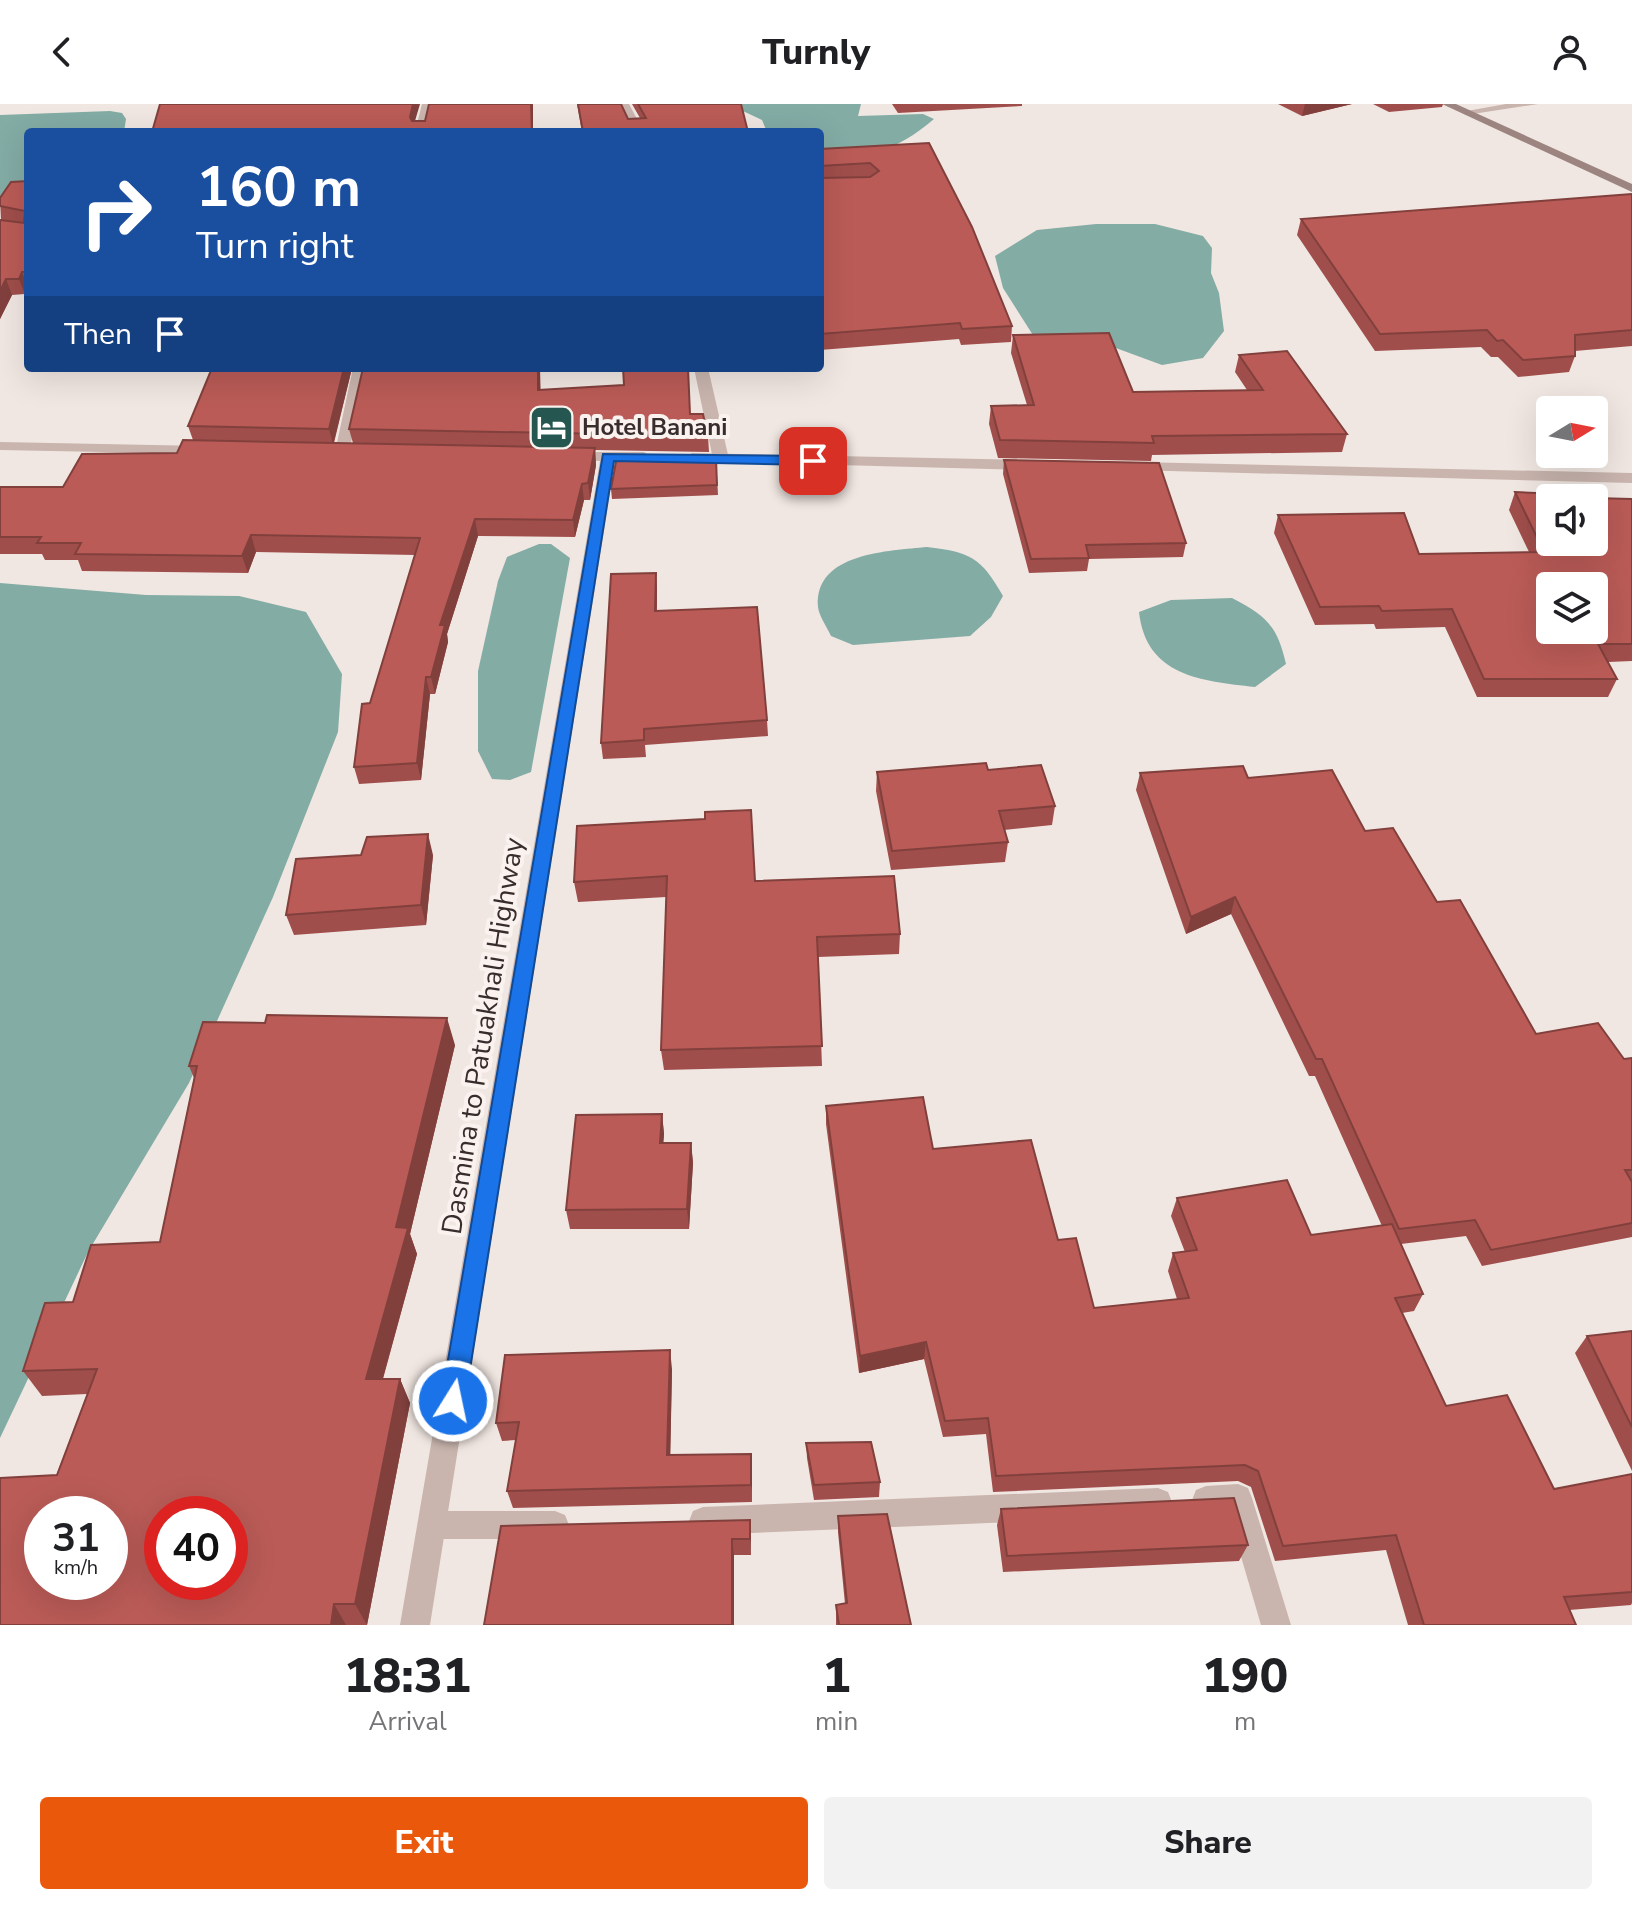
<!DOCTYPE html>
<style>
:root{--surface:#fff;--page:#f2f2f2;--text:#202124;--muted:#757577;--accent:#ea580c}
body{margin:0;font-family:"Nunito Sans",sans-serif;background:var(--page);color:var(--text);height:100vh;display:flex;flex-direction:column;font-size:30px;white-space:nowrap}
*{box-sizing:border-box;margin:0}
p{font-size:26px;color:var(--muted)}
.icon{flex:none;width:44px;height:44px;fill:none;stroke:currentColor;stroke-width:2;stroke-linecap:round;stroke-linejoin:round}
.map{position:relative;height:1521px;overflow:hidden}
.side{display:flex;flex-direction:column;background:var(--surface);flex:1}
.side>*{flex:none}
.hud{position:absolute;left:24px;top:24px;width:800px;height:244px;border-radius:8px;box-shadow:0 8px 32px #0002;background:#1a4fa0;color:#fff;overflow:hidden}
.needle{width:52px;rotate:80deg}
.tools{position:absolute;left:1536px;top:292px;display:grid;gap:16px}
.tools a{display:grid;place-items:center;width:72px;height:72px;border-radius:8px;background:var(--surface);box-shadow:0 8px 32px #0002;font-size:40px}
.speed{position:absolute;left:24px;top:1392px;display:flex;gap:16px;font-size:40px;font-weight:700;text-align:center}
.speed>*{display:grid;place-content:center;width:104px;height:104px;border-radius:50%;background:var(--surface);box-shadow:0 8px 32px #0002;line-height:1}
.speed small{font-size:20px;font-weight:400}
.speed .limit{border:12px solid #d22;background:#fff;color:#111}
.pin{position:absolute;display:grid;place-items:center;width:68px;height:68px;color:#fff;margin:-34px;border-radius:16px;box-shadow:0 4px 12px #0006}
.me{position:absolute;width:88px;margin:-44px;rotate:10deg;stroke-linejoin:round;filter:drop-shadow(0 0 6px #0008)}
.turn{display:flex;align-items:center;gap:28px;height:168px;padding:0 40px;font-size:36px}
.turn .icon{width:104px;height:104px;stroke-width:2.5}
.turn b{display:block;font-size:56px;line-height:68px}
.then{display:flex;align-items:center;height:76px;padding:0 40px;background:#0003;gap:16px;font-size:30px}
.eta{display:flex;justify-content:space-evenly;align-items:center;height:136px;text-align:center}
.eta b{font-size:48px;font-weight:800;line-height:56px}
.button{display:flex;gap:16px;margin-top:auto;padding:16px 40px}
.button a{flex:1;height:92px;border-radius:8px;background:var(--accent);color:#fff;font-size:32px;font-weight:800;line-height:92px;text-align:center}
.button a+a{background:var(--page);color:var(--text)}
header{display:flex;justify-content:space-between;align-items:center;height:104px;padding:0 40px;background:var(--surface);font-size:36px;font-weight:800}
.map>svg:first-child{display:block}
.water{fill:#83aca5}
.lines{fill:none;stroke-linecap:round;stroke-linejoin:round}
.minor{fill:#c9b5ae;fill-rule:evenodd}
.tertiary{fill:#c9b5ae;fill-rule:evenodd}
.secondary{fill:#9c8480;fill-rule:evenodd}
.wall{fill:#a04e4b}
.shaded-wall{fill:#82403d}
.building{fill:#ba5b57;stroke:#82403d;stroke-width:2;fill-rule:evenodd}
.route{fill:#1a73e8;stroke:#114b97;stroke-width:2}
.labels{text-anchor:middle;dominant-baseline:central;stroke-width:8;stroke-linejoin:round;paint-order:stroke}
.far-poi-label{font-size:24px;font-weight:bold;fill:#382d2c;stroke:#f9f2ee;text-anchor:start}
.street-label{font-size:28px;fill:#382d2c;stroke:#f9f2ee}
</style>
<header><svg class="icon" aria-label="back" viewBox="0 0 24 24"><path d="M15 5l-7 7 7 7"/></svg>Turnly<svg class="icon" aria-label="person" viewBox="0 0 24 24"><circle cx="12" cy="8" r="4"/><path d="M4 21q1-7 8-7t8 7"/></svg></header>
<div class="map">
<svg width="1632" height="1521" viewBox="0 0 1632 1521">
<rect width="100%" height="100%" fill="#f1e7e2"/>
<!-- water -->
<g class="water">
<path d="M728 0H861L858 12 923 10 934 15C894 49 871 51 820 55V28H767L762 16Z"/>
<polygon points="110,7 122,9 126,15 124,28 28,28 28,89 0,93 0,11"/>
<polygon points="1096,120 1155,120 1203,132 1212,144 1211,169 1219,189 1224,227 1203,254 1162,261 1105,240 1038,239 1003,184 995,152 1037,126"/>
<polygon points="539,440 551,440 570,454 531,668 510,676 492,675 478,647 478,567 498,477 507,453"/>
<path d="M927 443C970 448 981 453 1003 492L991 513 970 532 853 541 831 532C827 523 819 512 818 503 814 448 890 447 927 443Z"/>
<polygon points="0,479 146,491 239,492 306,508 342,570 338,628 273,793 189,979 88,1148 0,1334"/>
<path d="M1232 494C1266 512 1277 521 1286 560L1255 583C1201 577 1146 572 1139 508L1171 496Z"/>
</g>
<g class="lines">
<!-- minor -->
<g class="minor">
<polygon points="422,0 432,0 427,28 415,28"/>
<polygon points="619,0 629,0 644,28 632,28"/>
<polygon points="1506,0 1538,0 1466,11 1461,8"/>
<polygon points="353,264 367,264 349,348 342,352 335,348"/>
<polygon points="694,264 708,264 729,355 726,358 716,358 713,355"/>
<polygon points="1238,1380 1248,1384 1252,1394 1291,1521 1261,1521 1228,1408 1206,1410 1196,1406 1192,1396 1196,1386 1206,1382"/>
<polygon points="1158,1384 1168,1388 1172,1398 1168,1408 1158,1412 703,1431 693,1427 689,1417 693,1407 703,1403"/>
<polygon points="432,1407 555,1407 565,1411 569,1421 565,1431 555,1435 432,1435 422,1431 418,1421 422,1411"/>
</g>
<!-- tertiary -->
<g class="tertiary">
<polygon points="0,338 204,342 211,346 204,350 0,346"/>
<polygon points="568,348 644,348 652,353 644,358 615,357 430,1521 400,1521 600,357 563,355 563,349"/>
<polygon points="692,349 1028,356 1036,361 1028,366 687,357 684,354"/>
<polygon points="1136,358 1632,369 1632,379 1131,366 1131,360"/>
</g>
<!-- secondary -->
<polygon class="secondary" points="1442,0 1456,0 1632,80 1632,88"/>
</g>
<!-- wall -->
<g class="wall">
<polygon points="577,0 621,0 628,15 640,14 632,0 741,0 748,28 582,28"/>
<polygon points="892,0 1022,0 1022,2 898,9"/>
<polygon points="1278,0 1352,0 1302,12"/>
<polygon points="1373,0 1443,0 1442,3 1389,8"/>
<polygon points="929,39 1012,222 1011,238 961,241 959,235 820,246 820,45"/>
<polygon points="28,77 28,184 25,190 12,191 0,215 0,116 1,116 0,94"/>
<polygon points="1632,90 1632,242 1575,247 1575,252 1569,268 1518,273 1498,253 1491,253 1481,243 1375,247 1297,131 1301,115"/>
<polygon points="1013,231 1133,288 1247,286 1235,268 1239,251 1347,330 1342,348 1152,351 1151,357 998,354 989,320 991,302 1027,301 1011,249"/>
<polygon points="352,264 334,339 353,339 349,325 363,264 540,264 540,286 690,310 708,332 709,348 595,346 596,361 590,396 584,396 575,433 478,432 447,530 448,538 435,590 430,590 421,676 359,680 354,663 370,599 415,451 256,448 248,469 82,467 78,456 45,456 42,450 0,450 0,383 63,383 177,349 193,336 188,322"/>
<polygon points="716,354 718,391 612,395 611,385"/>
<polygon points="1004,356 1186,439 1183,453 1089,455 1087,467 1029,469 1003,370"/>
<polygon points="1515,388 1563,394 1632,395 1632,557 1608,558 1617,575 1608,593 1477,593 1445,523 1376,525 1374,520 1315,521 1274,429 1278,411 1419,450 1529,448 1509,406"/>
<polygon points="656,469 657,485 657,506 767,616 768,632 645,641 646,653 603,655 601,639"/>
<polygon points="988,666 1055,702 1052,721 1004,726 1008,738 1005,758 891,766 876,687 877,668"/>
<polygon points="1140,669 1248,674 1365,727 1437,798 1536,930 1624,955 1632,954 1632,1133 1482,1162 1466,1132 1401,1140 1423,1190 1414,1207 1402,1209 1446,1302 1554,1385 1632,1370 1632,1499 1631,1501 1569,1506 1576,1521 1408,1521 1386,1446 1275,1457 1251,1383 1238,1377 993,1388 986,1330 943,1333 924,1255 859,1269 826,1020 826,1002 933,1045 1058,1136 1094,1204 1177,1195 1168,1167 1173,1149 1185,1148 1171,1112 1177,1094 1311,1131 1382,1122 1315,972 1309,972 1231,810 1186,830 1136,686"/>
<polygon points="577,722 755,777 900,830 899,850 818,853 822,962 664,966 661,946 666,793 578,798 574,778"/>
<polygon points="361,751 433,751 426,821 294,831 286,811"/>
<polygon points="455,941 410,1130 417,1150 383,1275 400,1275 410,1299 367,1521 0,1521 87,1290 42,1292 23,1267 73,1198 160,1138 194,974 189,962"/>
<polygon points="662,1010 664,1030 663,1039 691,1039 693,1059 689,1125 570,1125 566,1106"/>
<polygon points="1632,1227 1632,1367 1575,1249 1587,1232"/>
<polygon points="672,1265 670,1351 751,1350 752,1398 513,1404 507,1387 516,1336 502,1337 496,1319"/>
<polygon points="806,1339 880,1378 879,1393 814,1396 807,1354"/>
<polygon points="1001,1405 1248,1441 1239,1457 1003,1468 997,1421"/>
<polygon points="838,1412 911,1521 836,1521 836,1501 845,1500 838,1428"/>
<polygon points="750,1416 751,1451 734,1451 484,1521"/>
</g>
<!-- shaded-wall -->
<g class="shaded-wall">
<polygon points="413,0 420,0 412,27 410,13"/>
<polygon points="531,0 533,0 533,28 532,28"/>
<polygon points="1305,0 1352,0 1302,12"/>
<polygon points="22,168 28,183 25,190 19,175"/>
<polygon points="6,175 12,191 0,215 0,187"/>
<polygon points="344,264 352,264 333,341 329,325"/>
<polygon points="538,264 540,264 541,302 538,286"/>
<polygon points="595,344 596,361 590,396 588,379"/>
<polygon points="582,380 584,396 575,433 573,416"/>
<polygon points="475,415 478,432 447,530 448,538 435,590 431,573 440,521"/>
<polygon points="251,431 256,448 248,469 242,452"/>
<polygon points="656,469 657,485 656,523 655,507"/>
<polygon points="426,573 430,590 421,676 417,659"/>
<polygon points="428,730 433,751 426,821 421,801"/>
<polygon points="1235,793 1231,810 1186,830 1191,813"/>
<polygon points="447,914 455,941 410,1130 417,1150 376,1299 366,1275 396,1123"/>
<polygon points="662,1010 664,1030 662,1059 660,1039"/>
<polygon points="691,1039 693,1059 689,1125 687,1105"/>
<polygon points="926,1238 924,1255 859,1269 860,1252"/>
<polygon points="670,1246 672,1265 670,1368 667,1351"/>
<polygon points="400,1275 410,1299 367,1521 355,1500"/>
<polygon points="751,1350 752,1368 752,1398 751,1381"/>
<polygon points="750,1416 751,1432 751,1451 750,1435"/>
<polygon points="732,1435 734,1451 734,1521 732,1521"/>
<polygon points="334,1500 346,1521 331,1521"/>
</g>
<!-- building -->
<g class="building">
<polygon points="160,0 413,0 410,13 412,17 425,17 429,0 531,0 532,28 152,28"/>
<polygon points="578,0 621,0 628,15 646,14 638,0 741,0 748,28 583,28"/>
<polygon points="929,39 972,123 1012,222 962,225 960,219 820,230 820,74 870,73 879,67 870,59 820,62 820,45"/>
<polygon points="28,77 28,168 22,168 19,175 6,175 0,187 0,116 24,119 25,107 0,102 0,94 11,78"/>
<polygon points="1632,90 1632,226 1575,231 1575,252 1523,256 1503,236 1497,237 1487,226 1380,230 1301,115"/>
<polygon points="1109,229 1133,288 1263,286 1239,251 1287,247 1347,330 1152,332 1154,339 1000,336 991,302 1034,301 1013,231"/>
<polygon points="212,264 344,264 329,325 188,322"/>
<polygon points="363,264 538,264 538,286 624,281 623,264 688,264 690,310 703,310 708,332 349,325"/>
<polygon points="183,336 595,344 588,379 582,380 573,416 475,415 440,521 445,521 431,573 426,573 417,659 354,663 362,600 370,599 420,434 251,431 242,452 75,450 81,439 37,439 41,433 0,433 0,383 63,383 82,350 177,349"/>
<polygon points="617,352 716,354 717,381 611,385"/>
<polygon points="1004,356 1159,359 1186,439 1086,441 1089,454 1031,455"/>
<path d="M1515 388 1560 390 1563 394H1573H1550V438H1594V394L1632 395V540H1598L1617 575H1484L1452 505 1382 507 1379 502 1320 503 1278 411 1404 409 1419 450 1544 448ZM1550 482H1594V526H1550Z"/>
<polygon points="656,469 655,507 757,503 767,616 644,625 644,636 601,639 611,470"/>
<polygon points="986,659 988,666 1041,661 1055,702 999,707 1008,738 892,747 877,668"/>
<polygon points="1243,662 1248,674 1332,666 1365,727 1393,724 1437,798 1460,796 1536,930 1598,919 1624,955 1632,954 1632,1066 1625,1066 1632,1078 1632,1119 1491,1146 1475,1116 1399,1125 1322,955 1316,955 1235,793 1191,813 1140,669"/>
<polygon points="751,706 755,777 894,772 900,830 817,833 822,942 661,946 667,772 574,778 577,722 705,715 705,708"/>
<polygon points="428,730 421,801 286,811 296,755 361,751 367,733"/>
<path d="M267 911 447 914 396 1123 408 1124 366 1275H400L355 1500H334L331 1521H0V1374L57 1371 97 1265 23 1267 45 1199 73 1198 91 1141 160 1138 197 962H189L203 918 265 919ZM42 1410H110V1478H42ZM162 1410H230V1478H162Z"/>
<polygon points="923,993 933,1045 1031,1036 1058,1136 1076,1134 1094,1204 1189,1194 1173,1149 1197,1146 1177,1094 1287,1076 1311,1131 1392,1120 1423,1190 1395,1194 1446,1302 1507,1291 1554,1385 1632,1370 1632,1488 1564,1493 1576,1521 1424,1521 1396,1431 1283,1442 1258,1367 1245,1361 996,1372 988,1314 945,1317 926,1238 860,1252 826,1002"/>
<polygon points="662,1010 660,1039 691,1039 687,1105 566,1106 576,1011"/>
<polygon points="1632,1227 1632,1323 1587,1232"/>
<polygon points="670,1246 667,1351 751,1350 751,1381 507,1387 519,1318 496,1319 505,1251"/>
<polygon points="871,1338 880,1378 814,1381 806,1339"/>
<polygon points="1234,1394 1248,1441 1007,1452 1001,1405"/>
<polygon points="887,1410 911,1521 839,1521 836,1501 847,1499 838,1412"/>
<polygon points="750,1416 750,1435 732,1435 732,1521 484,1521 501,1422"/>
</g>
<!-- route -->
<polygon class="route" points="603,350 813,352 820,357 813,361 614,357 465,1297 461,1305 453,1309 444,1305 441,1297"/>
<!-- icons -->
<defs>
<symbol id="hotel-square" viewBox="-11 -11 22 22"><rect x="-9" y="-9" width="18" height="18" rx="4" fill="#25564f" stroke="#f9f2ee"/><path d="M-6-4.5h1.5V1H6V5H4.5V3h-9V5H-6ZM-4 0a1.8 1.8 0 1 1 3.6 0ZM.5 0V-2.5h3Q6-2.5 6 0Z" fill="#fff"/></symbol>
</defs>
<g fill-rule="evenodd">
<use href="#hotel-square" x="526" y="298" width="51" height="51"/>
</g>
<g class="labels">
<!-- far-poi labels -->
<g class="far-poi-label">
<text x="582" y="323">Hotel Banani</text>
</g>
<!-- street labels -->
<g class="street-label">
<text transform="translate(483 932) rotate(-81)">Dasmina to Patuakhali Highway</text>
</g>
</g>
</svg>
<div class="tools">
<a><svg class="needle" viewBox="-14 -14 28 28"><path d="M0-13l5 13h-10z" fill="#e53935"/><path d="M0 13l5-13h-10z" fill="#757577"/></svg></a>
<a><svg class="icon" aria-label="sound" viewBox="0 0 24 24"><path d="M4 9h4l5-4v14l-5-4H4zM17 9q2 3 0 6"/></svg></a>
<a><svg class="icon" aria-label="layers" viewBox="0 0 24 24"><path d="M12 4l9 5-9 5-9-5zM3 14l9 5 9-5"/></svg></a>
</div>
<div class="speed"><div>31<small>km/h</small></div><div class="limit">40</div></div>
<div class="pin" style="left:813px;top:357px;background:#d93025"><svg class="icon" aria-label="arrive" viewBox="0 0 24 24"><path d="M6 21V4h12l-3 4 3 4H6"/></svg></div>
<svg class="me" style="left:453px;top:1297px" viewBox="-20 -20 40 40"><circle r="17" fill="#1a73e8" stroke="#fff" stroke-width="3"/><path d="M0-11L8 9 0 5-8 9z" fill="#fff"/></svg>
<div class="hud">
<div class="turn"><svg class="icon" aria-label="right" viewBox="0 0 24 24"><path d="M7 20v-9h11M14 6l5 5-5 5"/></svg><div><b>160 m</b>Turn right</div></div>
<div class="then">Then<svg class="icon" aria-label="arrive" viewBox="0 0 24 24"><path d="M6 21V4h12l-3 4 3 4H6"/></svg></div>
</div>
</div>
<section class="side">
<div class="eta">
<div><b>18:31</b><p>Arrival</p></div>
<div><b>1</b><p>min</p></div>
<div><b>190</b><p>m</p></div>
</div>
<div class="button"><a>Exit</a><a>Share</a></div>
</section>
